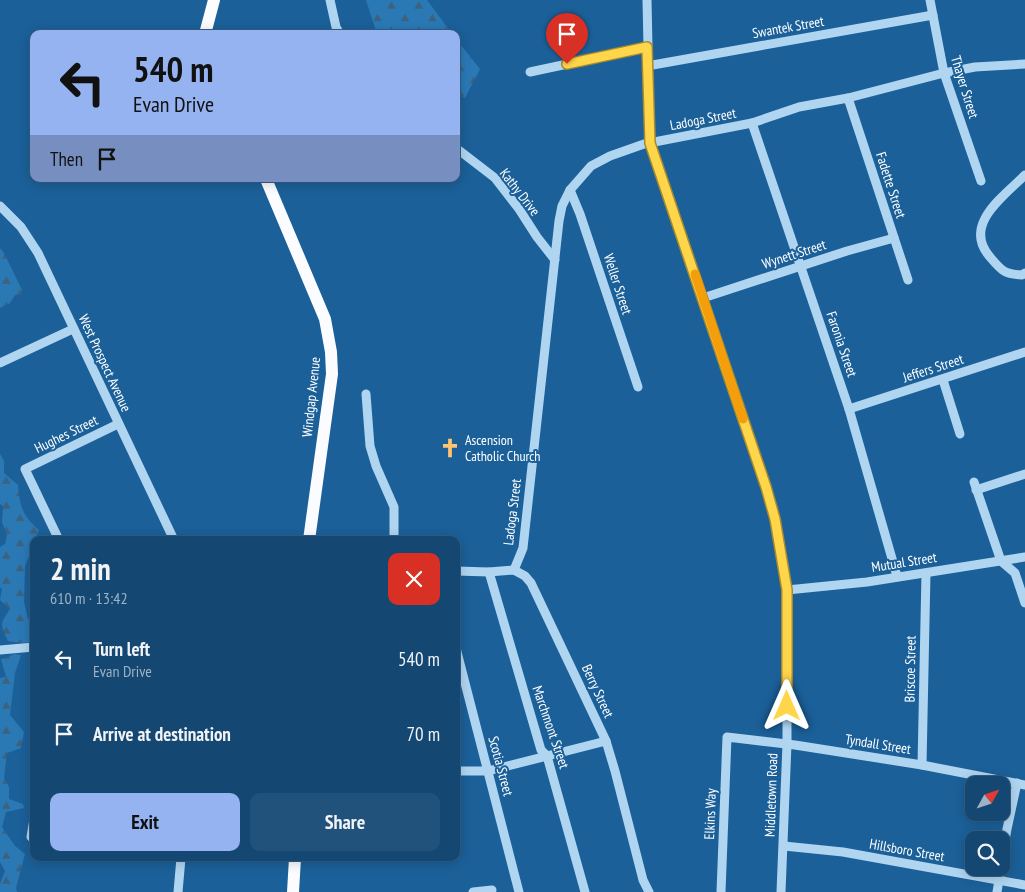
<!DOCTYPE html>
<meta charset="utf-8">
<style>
:root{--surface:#144873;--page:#21527b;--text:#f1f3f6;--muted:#9db2c4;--line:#336085;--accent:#95b2f1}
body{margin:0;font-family:"PT Sans Narrow",sans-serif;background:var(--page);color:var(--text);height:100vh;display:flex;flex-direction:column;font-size:19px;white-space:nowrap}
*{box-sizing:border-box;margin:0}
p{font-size:16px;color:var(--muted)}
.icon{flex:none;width:28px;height:28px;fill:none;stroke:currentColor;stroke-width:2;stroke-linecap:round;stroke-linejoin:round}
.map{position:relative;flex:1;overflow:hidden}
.side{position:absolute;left:30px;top:536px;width:430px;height:325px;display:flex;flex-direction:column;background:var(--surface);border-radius:10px;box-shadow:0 2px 12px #0003,0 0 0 1px var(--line)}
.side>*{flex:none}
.guide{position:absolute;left:30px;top:30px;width:430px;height:152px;border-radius:10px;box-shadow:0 2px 12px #0003,0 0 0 1px var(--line);background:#95b2f1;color:#111;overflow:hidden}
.needle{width:32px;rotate:50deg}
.buttons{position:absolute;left:965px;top:776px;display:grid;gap:10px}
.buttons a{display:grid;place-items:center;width:45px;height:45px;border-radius:10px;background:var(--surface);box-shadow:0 2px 12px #0003,0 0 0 1px var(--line);font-size:25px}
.pin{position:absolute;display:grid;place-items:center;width:42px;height:42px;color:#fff;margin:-51px -21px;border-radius:50% 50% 50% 0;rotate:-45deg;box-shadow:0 0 5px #0007}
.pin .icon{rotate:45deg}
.me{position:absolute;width:55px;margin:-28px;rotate:0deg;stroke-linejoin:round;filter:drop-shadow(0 0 4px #0008)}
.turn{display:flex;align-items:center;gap:18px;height:105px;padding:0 20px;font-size:22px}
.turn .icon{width:65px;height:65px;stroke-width:2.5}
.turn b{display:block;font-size:35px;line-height:42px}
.then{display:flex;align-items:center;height:48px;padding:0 20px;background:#0003;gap:10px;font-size:19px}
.round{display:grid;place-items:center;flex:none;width:52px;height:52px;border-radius:10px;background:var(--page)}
.summary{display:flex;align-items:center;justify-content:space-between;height:85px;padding:0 20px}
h1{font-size:30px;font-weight:700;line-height:38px}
.cta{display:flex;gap:10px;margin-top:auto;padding:10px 20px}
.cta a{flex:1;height:58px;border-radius:10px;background:var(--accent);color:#111;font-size:20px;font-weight:700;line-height:58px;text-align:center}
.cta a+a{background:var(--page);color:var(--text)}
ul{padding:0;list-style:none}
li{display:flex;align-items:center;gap:15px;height:75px;padding:0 20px}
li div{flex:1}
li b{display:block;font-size:19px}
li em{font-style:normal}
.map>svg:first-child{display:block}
.forest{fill:url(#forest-firs)}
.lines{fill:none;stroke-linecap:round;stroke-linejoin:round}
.minor{stroke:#b0d5f1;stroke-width:9}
.major{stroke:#fafcff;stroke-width:12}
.route-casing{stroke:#a68a30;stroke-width:12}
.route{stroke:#ffd54a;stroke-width:9}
.slow{stroke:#f59e0b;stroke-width:9}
.labels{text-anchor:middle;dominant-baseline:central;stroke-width:4;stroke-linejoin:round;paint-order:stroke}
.street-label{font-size:14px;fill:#fff;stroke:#1b6099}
.poi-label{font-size:14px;fill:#fff;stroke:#1b6099;text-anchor:start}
</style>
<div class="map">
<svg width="1025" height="892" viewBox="0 0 1025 892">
<defs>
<pattern id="forest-firs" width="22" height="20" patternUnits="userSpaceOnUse" patternTransform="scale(1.25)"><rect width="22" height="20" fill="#2a79b5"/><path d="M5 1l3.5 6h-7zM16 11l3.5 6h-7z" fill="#3b6280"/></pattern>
</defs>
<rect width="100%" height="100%" fill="#1b6099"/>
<!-- forest -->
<g class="forest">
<polygon points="366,0 427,0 452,34 377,34"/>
<polygon points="456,39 480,69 465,98 456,92"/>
<polygon points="0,248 4,253 22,290 20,295 15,295 10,303 0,308"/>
<path d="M0 454 4 461V473L18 485C20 507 22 515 39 530L35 540H34V544L25 566 24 602 28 619 34 624V642L21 643 8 641C0 624 0 624 10 609L0 600 2 589 0 587V547L5 544 7 535 2 522 3 506 0 504Z"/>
<polygon points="15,654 21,655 15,673 10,715 24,732 21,748 7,753 4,778 9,787 9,799 23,804 24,808 6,812 2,827 15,846 25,854 16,888 17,892 0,892 0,884 5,871 0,862 0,678 6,677 1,659"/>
</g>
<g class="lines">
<!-- minor -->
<g class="minor">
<polyline points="330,0 336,27 340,34"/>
<polyline points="647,0 650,143 766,487 775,519 787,590 787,744 781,892"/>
<polyline points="930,0 944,73 981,181"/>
<polyline points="647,66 933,15"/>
<polyline points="530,72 647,47"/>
<polyline points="848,98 908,280"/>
<polyline points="752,123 849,409 897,576"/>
<polyline points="456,148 495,178 519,209 537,237 555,260"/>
<path d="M1025 175C1003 197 962 225 990 257 1002 271 1004 274 1022 275L1025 273"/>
<polyline points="570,190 580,214 638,387"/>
<polyline points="0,206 21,227 38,253 174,540"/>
<polyline points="703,298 847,251 894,238"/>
<polyline points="0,363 73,329"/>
<polyline points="943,380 960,434"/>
<polyline points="366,394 370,446 376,466 394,507 394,540"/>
<polyline points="849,409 1025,352"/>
<polyline points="974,482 1001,561 1015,573 1025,603"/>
<polyline points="976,490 1025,474"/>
<polyline points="59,540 25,469 118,424"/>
<polyline points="514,570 523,548 559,221 562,206 570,190 591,166 610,156 644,144 752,123 799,107 848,98 944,73 975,67 1025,64"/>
<polyline points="456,571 489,572 514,570 525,576 531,583 606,741 615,771 643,880 649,892"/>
<polyline points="489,572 541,750 547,756 585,892"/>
<polyline points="787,590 867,582 1025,557"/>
<polyline points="456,648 519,892"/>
<polyline points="0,650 34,647"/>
<polyline points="922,765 926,573"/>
<polyline points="456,771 488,771 606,741"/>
<polyline points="34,819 31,837 34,837"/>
<polyline points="784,846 843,852 1025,885"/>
<polyline points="1001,864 1007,829 1017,783"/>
<polyline points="178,892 181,858"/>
<polyline points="473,892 492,890"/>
<polyline points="721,892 727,737 795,745 922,765 1025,785"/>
<polyline points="997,892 1001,868"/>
</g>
<!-- major -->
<g class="major">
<polyline points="205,34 214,0"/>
<polyline points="266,179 325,319 331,352 332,374 309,540"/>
<polyline points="293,892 295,858"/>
</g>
</g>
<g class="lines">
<defs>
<polyline id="route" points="567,64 647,47 650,143 766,487 775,519 787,590 787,706"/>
</defs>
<!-- route casing -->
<use href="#route" class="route-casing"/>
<!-- route -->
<use href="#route" class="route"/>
<!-- slow -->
<polyline class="slow" points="695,274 743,419"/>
</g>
<!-- icons -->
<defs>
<symbol id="church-bare" viewBox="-9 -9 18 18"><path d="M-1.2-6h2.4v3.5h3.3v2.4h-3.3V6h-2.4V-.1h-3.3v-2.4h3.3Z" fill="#ffc570" stroke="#1b6099" stroke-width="2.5" paint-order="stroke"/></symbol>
</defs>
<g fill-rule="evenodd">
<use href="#church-bare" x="436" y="434" width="28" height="28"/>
</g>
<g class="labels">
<!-- street labels -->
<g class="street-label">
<text transform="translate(788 27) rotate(-10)">Swantek Street</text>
<text transform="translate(965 87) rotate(73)">Thayer Street</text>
<text transform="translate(703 119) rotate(-11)">Ladoga Street</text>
<text transform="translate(891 185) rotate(72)">Fadette Street</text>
<text transform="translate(520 192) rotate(52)">Kathy Drive</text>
<text transform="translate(794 254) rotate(-18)">Wynett Street</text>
<text transform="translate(618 284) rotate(72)">Weller Street</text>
<text transform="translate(842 344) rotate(71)">Faronia Street</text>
<text transform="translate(105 363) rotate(65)">West Prospect Avenue</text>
<text transform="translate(933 368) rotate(-18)">Jeffers Street</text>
<text transform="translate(311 397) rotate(-84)">Windgap Avenue</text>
<text transform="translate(66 434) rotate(-26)">Hughes Street</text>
<text transform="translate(512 512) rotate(-83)">Ladoga Street</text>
<text transform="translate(904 562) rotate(-9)">Mutual Street</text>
<text transform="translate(910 669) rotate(-89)">Briscoe Street</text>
<text transform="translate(598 691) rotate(65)">Berry Street</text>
<text transform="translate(551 727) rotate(71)">Marchmont Street</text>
<text transform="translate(878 744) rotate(9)">Tyndall Street</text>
<text transform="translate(501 766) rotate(75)">Scotia Street</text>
<text transform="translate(771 795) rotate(-88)">Middletown Road</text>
<text transform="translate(710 814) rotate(-88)">Elkins Way</text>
<text transform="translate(907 850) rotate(10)">Hillsboro Street</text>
</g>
<!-- poi labels -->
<g class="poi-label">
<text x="465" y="440">Ascension<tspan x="465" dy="16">Catholic Church</tspan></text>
</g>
</g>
</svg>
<div class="buttons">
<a><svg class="needle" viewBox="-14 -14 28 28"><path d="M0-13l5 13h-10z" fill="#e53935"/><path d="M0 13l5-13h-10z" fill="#9db2c4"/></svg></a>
<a><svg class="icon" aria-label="search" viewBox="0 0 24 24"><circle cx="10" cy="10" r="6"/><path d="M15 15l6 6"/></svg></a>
</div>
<div class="pin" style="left:567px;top:64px;background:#d93025"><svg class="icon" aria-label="arrive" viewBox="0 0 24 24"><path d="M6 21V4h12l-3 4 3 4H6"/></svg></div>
<svg class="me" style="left:787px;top:706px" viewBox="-20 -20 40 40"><path d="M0-17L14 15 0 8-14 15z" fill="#ffd54a" stroke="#fff" stroke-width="4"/></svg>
<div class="guide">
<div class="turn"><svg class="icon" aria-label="left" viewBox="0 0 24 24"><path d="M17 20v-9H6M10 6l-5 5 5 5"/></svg><div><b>540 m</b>Evan Drive</div></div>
<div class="then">Then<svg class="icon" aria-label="arrive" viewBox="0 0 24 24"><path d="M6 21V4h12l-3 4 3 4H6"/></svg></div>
</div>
<section class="side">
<div class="summary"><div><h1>2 min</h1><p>610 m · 13:42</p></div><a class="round" style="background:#d93025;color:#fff"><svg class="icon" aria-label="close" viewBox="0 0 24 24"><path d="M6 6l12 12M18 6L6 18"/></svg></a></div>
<ul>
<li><svg class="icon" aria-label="left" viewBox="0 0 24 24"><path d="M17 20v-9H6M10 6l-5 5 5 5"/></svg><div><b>Turn left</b><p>Evan Drive</p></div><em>540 m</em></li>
<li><svg class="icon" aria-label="arrive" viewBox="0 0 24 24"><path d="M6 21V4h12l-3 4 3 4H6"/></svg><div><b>Arrive at destination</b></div><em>70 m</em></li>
</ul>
<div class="cta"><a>Exit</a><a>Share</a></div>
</section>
</div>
